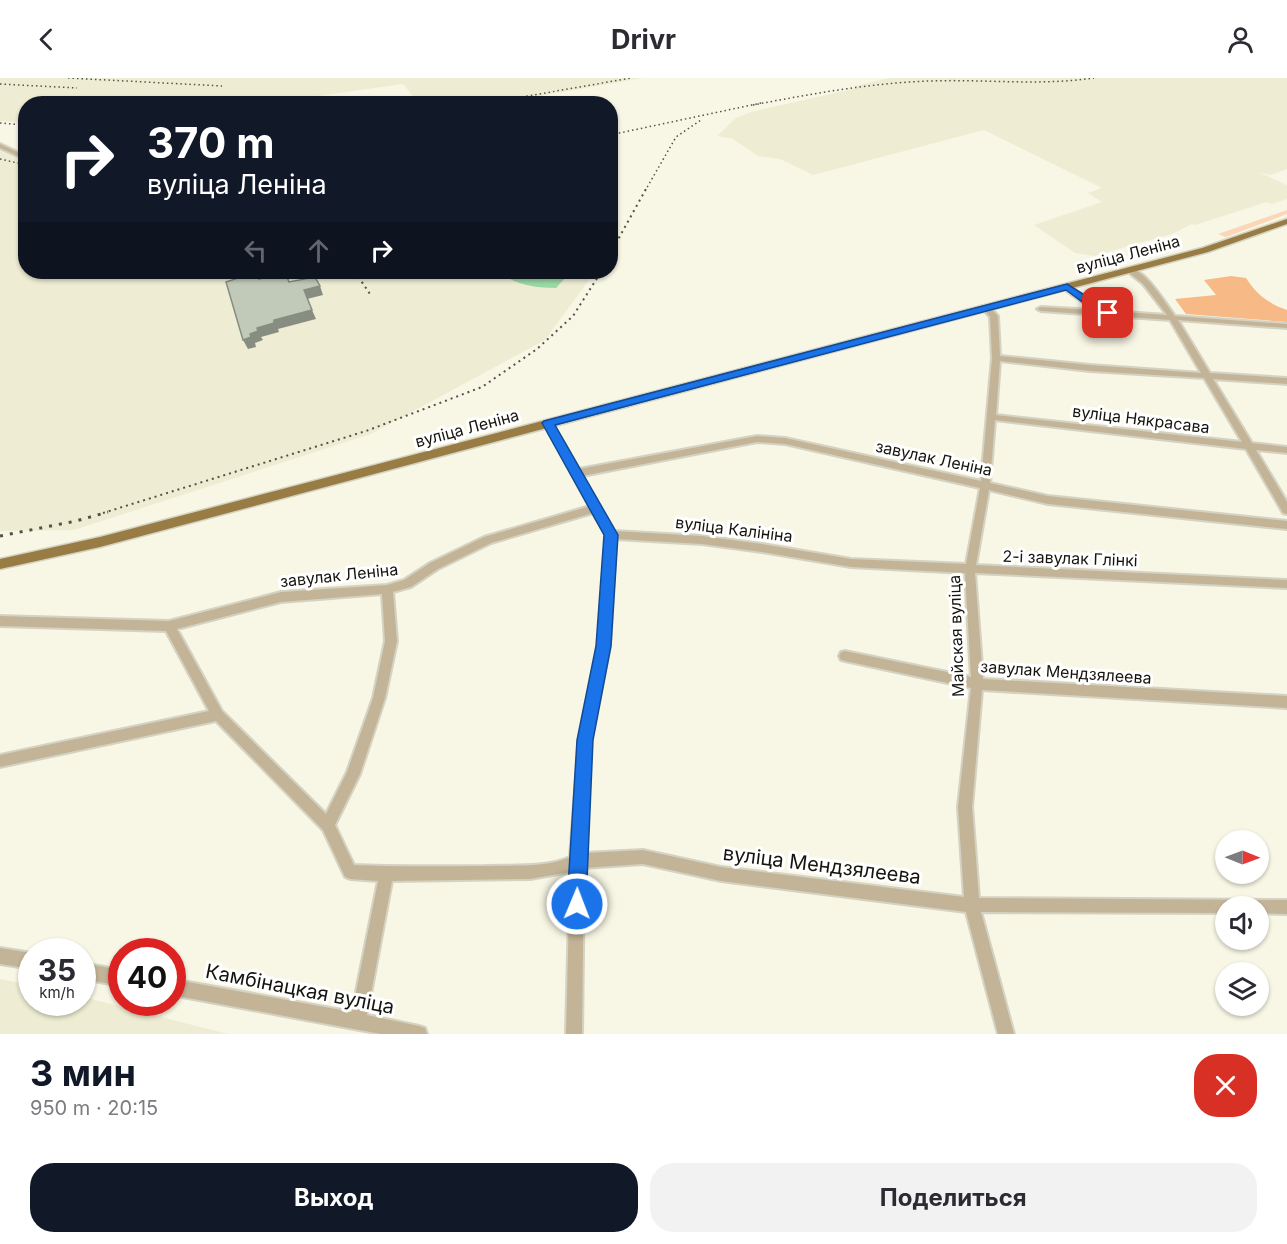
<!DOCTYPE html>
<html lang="ru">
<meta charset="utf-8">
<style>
:root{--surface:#fff;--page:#f2f2f3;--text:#2b2b33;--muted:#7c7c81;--accent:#111827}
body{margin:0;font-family:Inter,sans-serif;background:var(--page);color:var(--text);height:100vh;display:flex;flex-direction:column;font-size:22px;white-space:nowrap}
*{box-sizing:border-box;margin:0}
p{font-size:20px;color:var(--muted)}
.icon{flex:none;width:33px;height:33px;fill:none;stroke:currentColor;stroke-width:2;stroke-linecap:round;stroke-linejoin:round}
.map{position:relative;height:956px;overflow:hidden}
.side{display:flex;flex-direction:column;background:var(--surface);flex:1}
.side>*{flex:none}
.hud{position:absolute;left:18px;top:18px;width:600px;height:183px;border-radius:24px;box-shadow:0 2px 4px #0004;background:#111827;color:#fff;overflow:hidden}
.needle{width:39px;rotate:91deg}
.fabs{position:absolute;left:1215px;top:752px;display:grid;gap:12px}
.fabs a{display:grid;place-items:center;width:54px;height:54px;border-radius:50%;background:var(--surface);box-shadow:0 2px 4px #0004;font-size:30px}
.speed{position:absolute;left:18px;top:860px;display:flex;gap:12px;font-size:30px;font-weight:700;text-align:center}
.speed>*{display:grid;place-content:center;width:78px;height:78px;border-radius:50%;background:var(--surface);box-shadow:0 2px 4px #0004;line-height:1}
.speed small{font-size:15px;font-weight:400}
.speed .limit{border:9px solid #d22;background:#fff;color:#111}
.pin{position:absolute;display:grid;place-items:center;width:51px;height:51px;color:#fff;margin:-26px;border-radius:12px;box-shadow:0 3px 9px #0006}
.me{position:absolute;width:66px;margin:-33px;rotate:1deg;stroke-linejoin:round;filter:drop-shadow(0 0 4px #0008)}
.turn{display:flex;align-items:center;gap:21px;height:126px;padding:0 30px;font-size:27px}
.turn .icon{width:78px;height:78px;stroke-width:2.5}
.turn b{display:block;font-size:42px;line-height:51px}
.lanes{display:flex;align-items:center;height:57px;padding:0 30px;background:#0003;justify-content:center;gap:30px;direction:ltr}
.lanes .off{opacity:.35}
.round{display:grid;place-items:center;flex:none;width:63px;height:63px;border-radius:24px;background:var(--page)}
.head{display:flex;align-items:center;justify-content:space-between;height:102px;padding:0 30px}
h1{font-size:36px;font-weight:700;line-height:45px;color:var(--accent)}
.button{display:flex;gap:12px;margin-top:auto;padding:12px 30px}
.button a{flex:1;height:69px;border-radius:24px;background:var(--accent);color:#fff;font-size:24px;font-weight:700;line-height:69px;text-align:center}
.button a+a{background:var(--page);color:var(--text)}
header{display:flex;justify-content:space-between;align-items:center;height:78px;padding:0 30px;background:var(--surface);font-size:27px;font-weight:700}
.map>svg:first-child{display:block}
.built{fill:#eeedd3}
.green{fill:#fcd6b7}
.forest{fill:#f7b986}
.water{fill:#9ad9a4}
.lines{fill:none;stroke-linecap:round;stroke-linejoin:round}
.minor-casing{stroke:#d4d3c3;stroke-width:4}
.major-casing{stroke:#d4d3c3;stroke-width:3}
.minor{fill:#c4b497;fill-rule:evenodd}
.major{fill:#997c43;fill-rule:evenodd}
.rail-far2{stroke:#535248;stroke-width:1.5;stroke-dasharray:1.5 3;stroke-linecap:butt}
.rail-far1{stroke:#535248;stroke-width:2;stroke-dasharray:2 4;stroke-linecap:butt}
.rail{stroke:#535248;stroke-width:3;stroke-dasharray:3 7;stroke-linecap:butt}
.shaded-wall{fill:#878d81}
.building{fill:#c1c9b8;stroke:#878d81;stroke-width:1.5}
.route{fill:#1a73e8;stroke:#114b97;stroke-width:1.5}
.labels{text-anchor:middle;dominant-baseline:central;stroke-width:6;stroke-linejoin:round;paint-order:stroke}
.street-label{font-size:16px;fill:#15140e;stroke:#fff}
.near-street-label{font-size:20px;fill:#15140e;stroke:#fff}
</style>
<header><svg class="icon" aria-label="back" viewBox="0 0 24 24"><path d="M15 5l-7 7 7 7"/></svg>Drivr<svg class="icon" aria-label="person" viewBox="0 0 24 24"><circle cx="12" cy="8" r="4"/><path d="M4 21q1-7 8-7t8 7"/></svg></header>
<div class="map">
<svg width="1287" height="956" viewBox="0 0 1287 956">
<rect width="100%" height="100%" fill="#f8f7e5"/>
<!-- built -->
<g class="built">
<polygon points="0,0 643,0 493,26 418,25 403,6 297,21 278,25 26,26 25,45 0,43"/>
<polygon points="890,0 1287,0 1287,91 1271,97 1260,95 1287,107 1287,121 1272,126 1267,124 1195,147 1192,146 1172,156 1094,178 1075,175 1034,147 1102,124 1088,115 1102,110 984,52 813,97 780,81 758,78 733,61 717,58 736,40 751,34 857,10 854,8"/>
<polygon points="0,73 25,84 26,194 595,194 545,262 371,356 74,452 0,453"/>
<polygon points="0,901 31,907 32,924 82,924 83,919 228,956 0,956"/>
</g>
<!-- green -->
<polygon class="green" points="1287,132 1287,136 1226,159 1218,156"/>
<!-- forest -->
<path class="forest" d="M1231 198 1246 200C1257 217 1268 225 1287 232V244L1186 236 1175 221 1216 217 1204 202Z"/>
<!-- water -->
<path class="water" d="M505 194H563L566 199 556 210C538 210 522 208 506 199Z"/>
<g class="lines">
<defs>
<g id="minor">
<polygon points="0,66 26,78 26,82 0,70"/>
<path d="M1128 190C1145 190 1165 225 1175 238L1287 246V250L1178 242 1210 295 1287 300V306L1213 301 1252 365 1287 369V375L1256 372 1287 424V436L1283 435 1246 371 995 342 990 405 1048 418 1287 443V451L1048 426 989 412 976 487 1287 502V510L975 495 983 601 1287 618V630L982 612 972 729 979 820 1287 822V836L1258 835V828H1226V835L981 834 1014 956H998L966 834 721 803 643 786 584 790 582 956H566L570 794 530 801 392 803 367 937 419 948 425 950 427 956H381L172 917V901L352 934 378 803 350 801 345 799 323 752 216 643 0 689V677L209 633 166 553 0 548V538L169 543 281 514 387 507 404 502 430 485 484 459 590 428 544 345 548 342 551 343 579 391 757 358 785 360 981 403 992 280 990 239 982 230 983 228H989L998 238 1000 278 1090 287 1201 295 1170 242 1041 233 1037 231 1041 229 1094 232 1064 211 1063 209 1067 207 1102 230 1109 233 1167 237 1143 206 1128 194ZM1000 283 1090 293 1204 300 1242 364 996 337ZM757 364 785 366 980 410 966 486 851 481 762 466 702 458 614 453 582 398ZM593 435 606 457 598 568 579 662 570 779C547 790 509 787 484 788 440 788 397 789 354 787L335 747 360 696 385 620 397 563 393 514 411 509 438 491 491 465ZM616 461 702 466 762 474 851 489 965 495 971 599 845 573 841 574 839 578 841 582 845 583 971 610 958 729 964 819 721 789 643 772 585 775 591 662 610 568ZM382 516 385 563 373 620 347 694 326 736 222 633 177 551 281 524Z"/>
<polygon points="0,870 32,875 32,891 0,886"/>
<polygon points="82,885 122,892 122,908 82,901"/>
</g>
<polygon id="major" points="1287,141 1287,146 1208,174 100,469 0,491 0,481 100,459 1202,170"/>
</defs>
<!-- minor casing -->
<use href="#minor" class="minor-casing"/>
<!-- major casing -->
<use href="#major" class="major-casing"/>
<!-- minor -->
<use href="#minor" class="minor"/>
<!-- major -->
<use href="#major" class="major"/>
<!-- rail-far2 -->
<g class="rail-far2">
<polyline points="68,0 222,8"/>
<polyline points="0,6 77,10"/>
<polyline points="482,26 631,0"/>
<path d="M753 27C811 16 870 5 930 3 985 1 1039 8 1094 0"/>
<polyline points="0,45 26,47"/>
<polyline points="610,57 761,25"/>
<polyline points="0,81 26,87"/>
<polyline points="645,113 676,59 701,42"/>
</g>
<!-- rail-far1 -->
<g class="rail-far1">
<polyline points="610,176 646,111"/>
<polyline points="355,194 370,216"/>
<polyline points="103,435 366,353 482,309 537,271 573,238 601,194"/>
</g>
<!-- rail -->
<polyline class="rail" points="0,458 76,443 108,434"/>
</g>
<!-- shaded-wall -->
<g class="shaded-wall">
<polygon points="320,208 323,217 307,221 304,212"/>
<polygon points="312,232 316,241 278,251 279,254 261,259 263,262 255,265 256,269 248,271 243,262 257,250 274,242"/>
</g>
<!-- building -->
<polygon class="building" points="256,194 259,201 285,194 289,204 315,199 320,208 304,212 312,232 274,242 274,245 257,250 258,253 250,256 251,259 243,262 226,204"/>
<!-- route -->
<polygon class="route" points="1067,206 1113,235 1108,238 1096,234 1066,212 555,347 618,457 611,568 593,662 586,826 583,833 577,836 570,833 567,826 577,662 596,568 604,457 542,345 544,343"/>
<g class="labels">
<!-- street labels -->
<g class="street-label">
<text transform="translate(1128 176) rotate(-15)">вуліца Леніна</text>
<text transform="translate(1141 341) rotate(7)">вуліца Някрасава</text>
<text transform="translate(467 350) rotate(-15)">вуліца Леніна</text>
<text transform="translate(934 380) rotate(12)">завулак Леніна</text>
<text transform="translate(734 451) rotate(7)">вуліца Калініна</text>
<text transform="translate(1070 480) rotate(2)">2-і завулак Глінкі</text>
<text transform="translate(339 497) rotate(-6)">завулак Леніна</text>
<text transform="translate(956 558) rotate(-92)">Майская вуліца</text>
<text transform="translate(1066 594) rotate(4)">завулак Мендзялеева</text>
</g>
<!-- near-street labels -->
<g class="near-street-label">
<text transform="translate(822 787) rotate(7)">вуліца Мендзялеева</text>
<text transform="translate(300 911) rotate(11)">Камбінацкая вуліца</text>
</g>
</g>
</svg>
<div class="fabs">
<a><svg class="needle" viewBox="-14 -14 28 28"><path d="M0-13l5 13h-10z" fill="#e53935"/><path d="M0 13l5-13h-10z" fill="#7c7c81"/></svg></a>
<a><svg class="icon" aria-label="sound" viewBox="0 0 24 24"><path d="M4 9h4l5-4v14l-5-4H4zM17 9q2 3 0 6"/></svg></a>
<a><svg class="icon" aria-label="layers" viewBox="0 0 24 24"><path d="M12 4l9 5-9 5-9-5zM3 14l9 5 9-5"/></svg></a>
</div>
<div class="speed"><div>35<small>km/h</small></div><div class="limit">40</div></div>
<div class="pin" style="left:1108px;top:235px;background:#d93025"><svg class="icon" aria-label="arrive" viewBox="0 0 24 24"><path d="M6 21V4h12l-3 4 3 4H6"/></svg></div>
<svg class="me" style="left:577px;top:826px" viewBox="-20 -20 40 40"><circle r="17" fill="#1a73e8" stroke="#fff" stroke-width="3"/><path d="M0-11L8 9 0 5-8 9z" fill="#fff"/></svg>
<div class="hud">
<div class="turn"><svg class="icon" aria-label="right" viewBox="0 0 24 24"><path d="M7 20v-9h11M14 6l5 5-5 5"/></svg><div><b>370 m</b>вуліца Леніна</div></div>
<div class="lanes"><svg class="icon off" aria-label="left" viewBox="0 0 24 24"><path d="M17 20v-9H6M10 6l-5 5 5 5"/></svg><svg class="icon off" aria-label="ahead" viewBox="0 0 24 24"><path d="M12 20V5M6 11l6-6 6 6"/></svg><svg class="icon" aria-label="right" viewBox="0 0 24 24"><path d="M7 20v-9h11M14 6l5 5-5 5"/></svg></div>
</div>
</div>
<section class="side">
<div class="head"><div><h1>3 мин</h1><p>950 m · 20:15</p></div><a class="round" style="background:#d93025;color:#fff"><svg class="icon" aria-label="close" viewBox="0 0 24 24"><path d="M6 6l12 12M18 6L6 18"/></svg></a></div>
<div class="button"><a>Выход</a><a>Поделиться</a></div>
</section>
